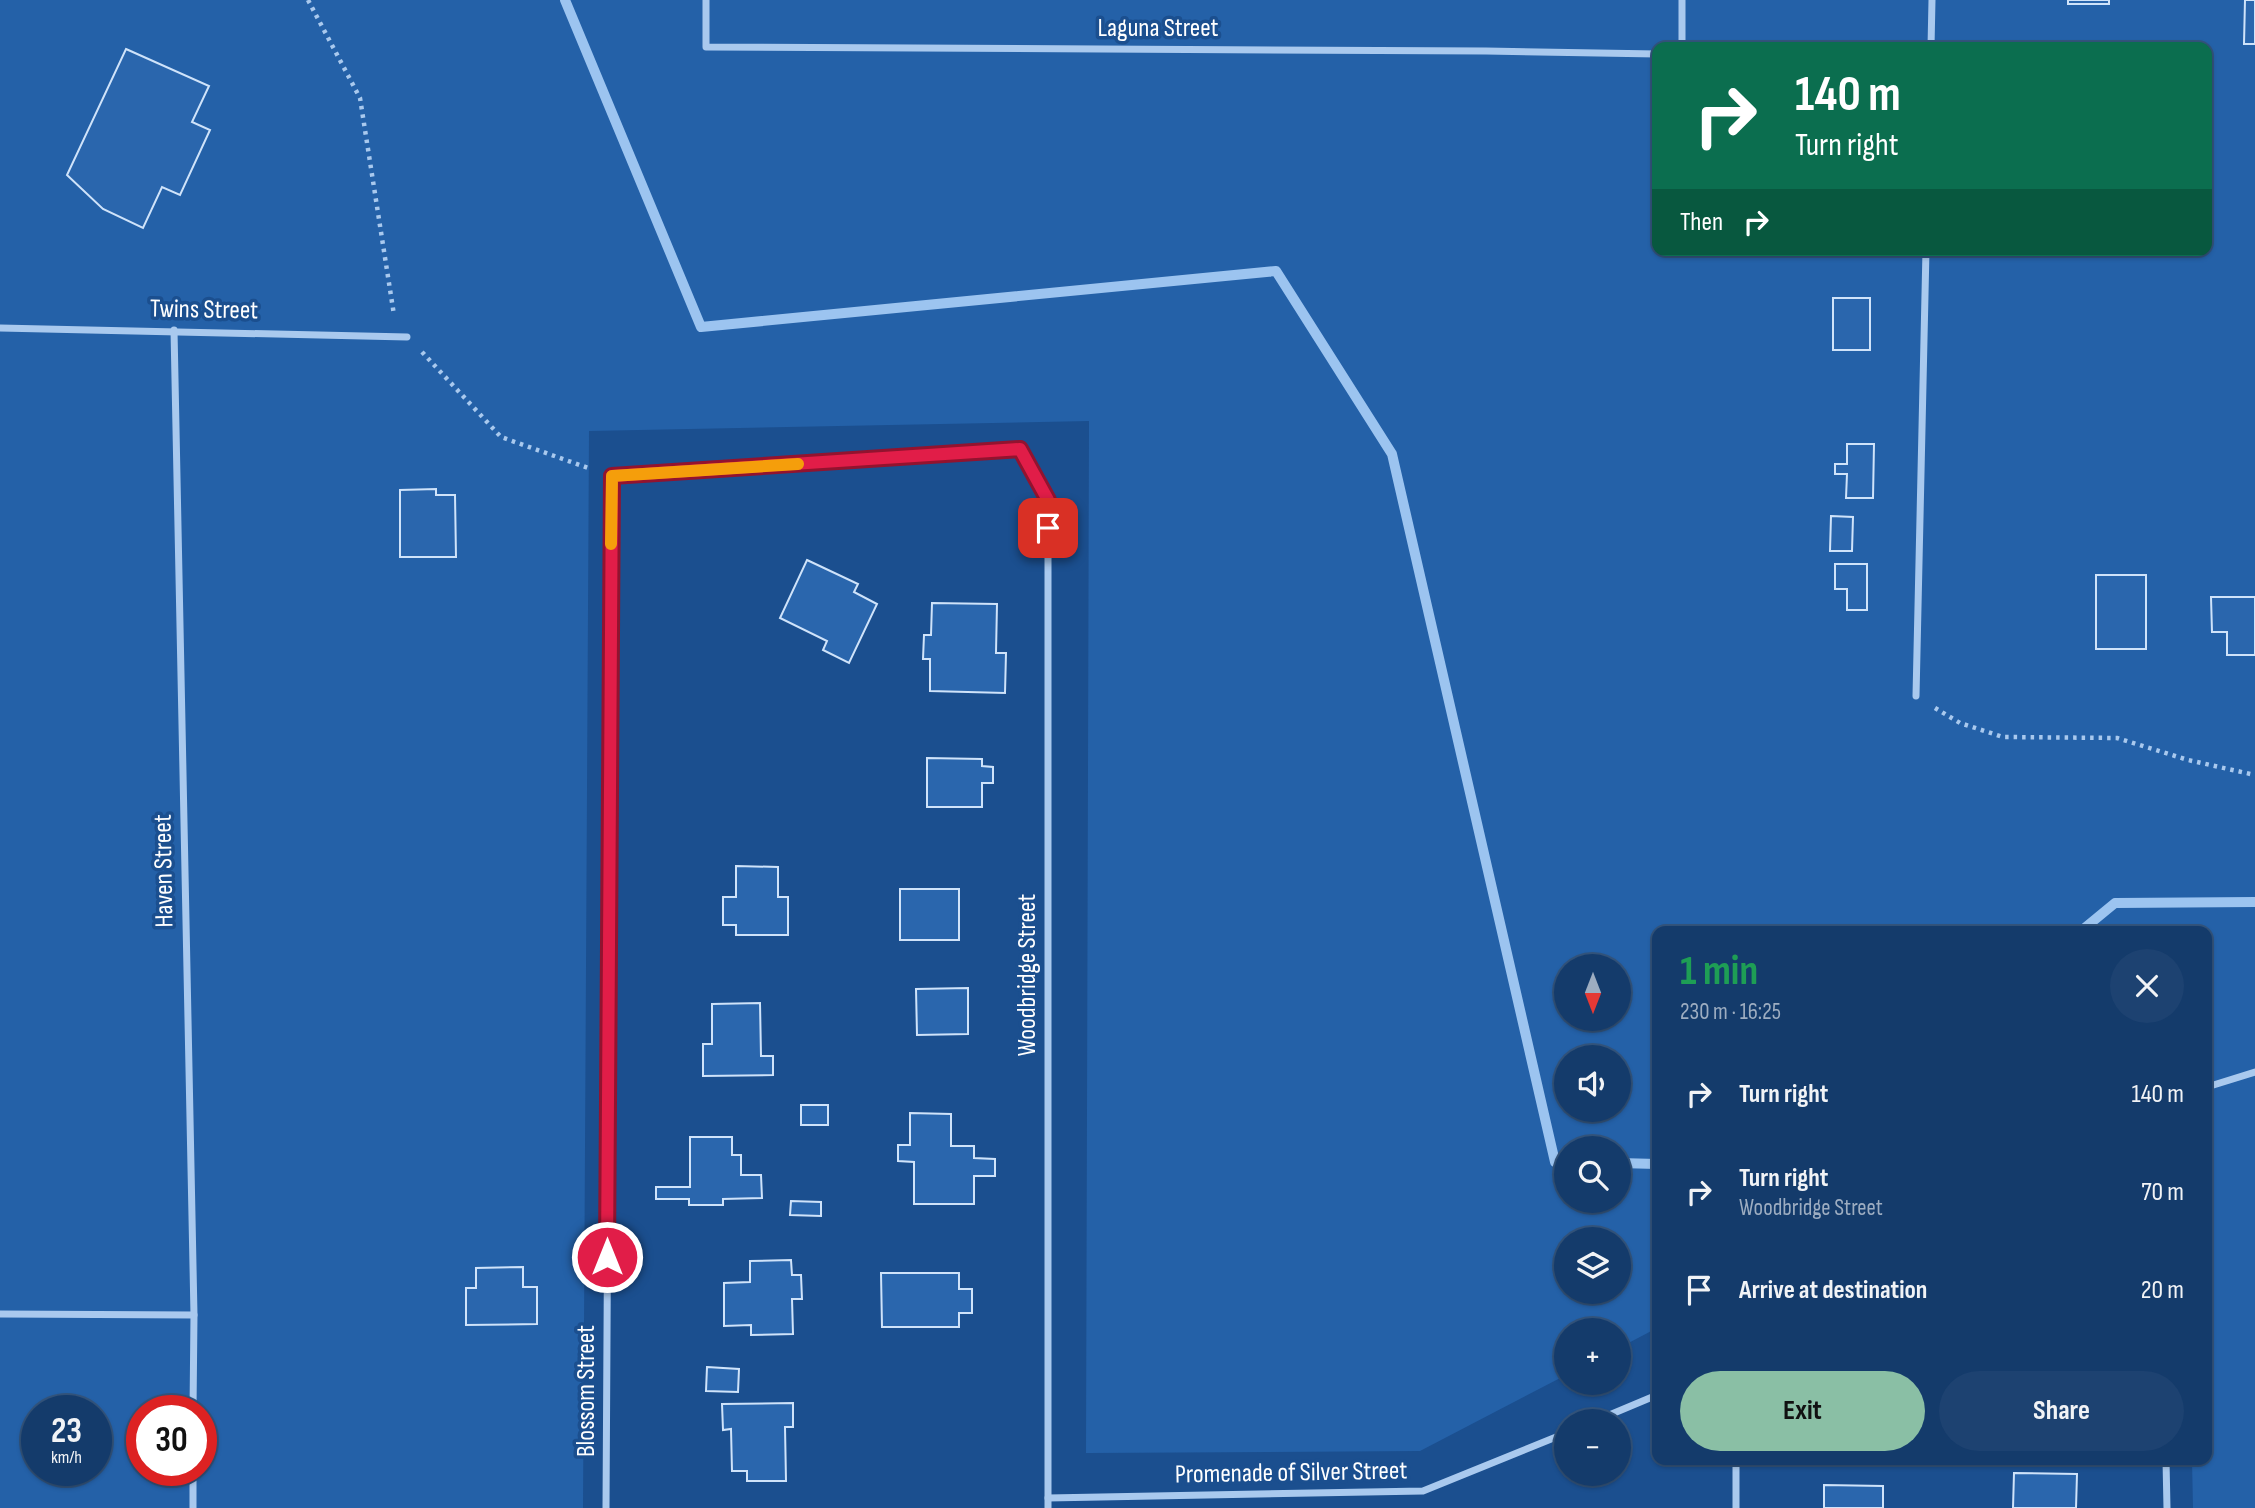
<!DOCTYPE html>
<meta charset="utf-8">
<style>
:root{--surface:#143b6b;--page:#1d4271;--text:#f1f3f6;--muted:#9dadc1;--line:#33557e;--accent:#8abfa5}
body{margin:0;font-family:"Sofia Sans Condensed",sans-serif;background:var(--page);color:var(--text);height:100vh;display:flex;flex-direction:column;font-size:26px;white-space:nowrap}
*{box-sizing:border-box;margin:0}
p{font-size:23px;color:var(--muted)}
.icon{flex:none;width:38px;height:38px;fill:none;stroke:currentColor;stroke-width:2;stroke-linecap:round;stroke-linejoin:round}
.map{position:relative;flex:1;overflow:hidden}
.side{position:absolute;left:1652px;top:926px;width:560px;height:539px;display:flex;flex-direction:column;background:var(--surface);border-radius:14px;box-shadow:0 2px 5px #0004,0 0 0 2px var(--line)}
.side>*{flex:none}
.hud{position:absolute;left:1652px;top:42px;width:560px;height:214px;border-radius:14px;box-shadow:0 2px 5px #0004,0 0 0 2px var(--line);background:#0b6e4f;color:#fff;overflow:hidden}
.needle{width:46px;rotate:180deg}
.controls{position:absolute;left:1554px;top:954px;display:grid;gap:14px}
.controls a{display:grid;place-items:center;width:77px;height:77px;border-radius:50%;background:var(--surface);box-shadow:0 2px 5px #0004,0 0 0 2px var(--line);font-size:35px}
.speed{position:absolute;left:21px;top:1395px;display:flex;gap:14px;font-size:35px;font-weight:700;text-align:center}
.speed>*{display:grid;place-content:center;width:91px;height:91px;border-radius:50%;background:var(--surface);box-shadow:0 2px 5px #0004,0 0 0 2px var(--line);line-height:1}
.speed small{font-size:18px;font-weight:400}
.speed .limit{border:10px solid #d22;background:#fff;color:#111}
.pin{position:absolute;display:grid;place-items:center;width:60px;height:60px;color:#fff;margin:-30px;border-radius:14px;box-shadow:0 4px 10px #0006}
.me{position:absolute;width:77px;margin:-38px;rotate:0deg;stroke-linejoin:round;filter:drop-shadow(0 0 5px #0008)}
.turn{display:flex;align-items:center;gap:24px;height:147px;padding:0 28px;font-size:32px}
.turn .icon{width:91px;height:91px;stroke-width:2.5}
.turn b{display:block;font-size:49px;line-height:60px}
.then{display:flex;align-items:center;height:66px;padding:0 28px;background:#0003;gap:14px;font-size:26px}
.round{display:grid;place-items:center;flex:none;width:74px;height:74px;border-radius:37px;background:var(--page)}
.overview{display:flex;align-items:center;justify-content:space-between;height:119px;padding:0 28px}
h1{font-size:42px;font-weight:700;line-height:52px;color:#1e9e55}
.action{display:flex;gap:14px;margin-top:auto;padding:14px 28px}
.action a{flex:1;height:80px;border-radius:42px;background:var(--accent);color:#111;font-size:28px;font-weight:700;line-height:80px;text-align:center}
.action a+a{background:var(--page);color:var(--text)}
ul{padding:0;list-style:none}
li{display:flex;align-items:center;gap:21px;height:98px;padding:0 28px}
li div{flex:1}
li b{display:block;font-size:26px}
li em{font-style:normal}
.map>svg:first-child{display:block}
.green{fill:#2461a8;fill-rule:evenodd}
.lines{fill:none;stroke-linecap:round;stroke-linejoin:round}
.stream{stroke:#9cc4f0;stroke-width:10}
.building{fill:#2a66ad;stroke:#cfe3fa;stroke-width:2}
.path{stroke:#a9c9ee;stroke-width:4.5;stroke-dasharray:3.5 5;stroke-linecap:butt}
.street{stroke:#a9c9ee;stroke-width:7}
.route-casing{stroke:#92132f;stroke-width:18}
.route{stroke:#e11d48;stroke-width:12}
.slow{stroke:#f59e0b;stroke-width:12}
.labels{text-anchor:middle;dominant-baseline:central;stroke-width:7;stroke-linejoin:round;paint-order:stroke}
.street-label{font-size:26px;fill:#fff;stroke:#1b4f8f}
</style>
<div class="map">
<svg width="2255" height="1508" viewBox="0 0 2255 1508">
<rect width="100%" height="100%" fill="#1b4f8f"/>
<!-- green -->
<path class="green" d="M0 0H2255V1508H2193L2192 1460H2207V931H1657V1328L1619 1348V1330H1566V1375L1420 1451 1086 1453 1089 421 589 431 583 1508H0ZM1657 47H2207V250H1657ZM1566 966H1619V1018H1566ZM1566 1057H1619V1110H1566ZM1566 1148H1619V1200H1566ZM1566 1239H1619V1292H1566ZM37 1410H96V1470H37ZM142 1410H201V1470H142Z"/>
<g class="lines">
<!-- stream -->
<g class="stream">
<polyline points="565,0 701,327 1276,271 1392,454 1555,1162 1566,1162"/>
<polyline points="2081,931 2115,903 2255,902"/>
<polyline points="1619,1163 1657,1164"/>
</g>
</g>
<!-- building -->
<g class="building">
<rect x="2068" y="0" width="41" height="4"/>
<polygon points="2245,0 2255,0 2255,44 2244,44"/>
<polygon points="126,49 209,86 192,122 210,130 180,195 162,187 143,228 103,209 67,175"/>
<rect x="1833" y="298" width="37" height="52"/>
<polygon points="1847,444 1874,444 1873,498 1846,498 1847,474 1835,474 1835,464 1847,464"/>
<polygon points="436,489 436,495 455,495 456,557 400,557 400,490"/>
<polygon points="1831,516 1853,517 1852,551 1830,551"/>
<polygon points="807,560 858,584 854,592 877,604 849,663 823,650 827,641 780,618"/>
<polygon points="1835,564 1867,564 1867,610 1847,610 1847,589 1835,589"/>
<rect x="2096" y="575" width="50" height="74"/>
<polygon points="2211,597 2255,597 2255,655 2227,655 2227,632 2212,632"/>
<polygon points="932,603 997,604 996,653 1006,653 1005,693 930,691 930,659 923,659 924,635 931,635"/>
<polygon points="927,758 982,759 982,766 993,767 993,783 982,783 982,807 927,807"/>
<polygon points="736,866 778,867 778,897 788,897 788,935 736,935 736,925 723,925 723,897 736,897"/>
<rect x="900" y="889" width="59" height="51"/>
<polygon points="968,988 968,1034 917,1035 916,989"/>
<polygon points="760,1003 761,1056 773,1056 773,1075 703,1076 703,1044 712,1044 712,1004"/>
<rect x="801" y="1105" width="27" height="20"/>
<polygon points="910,1113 951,1114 951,1146 974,1146 974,1158 995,1159 995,1176 974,1176 974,1204 914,1204 914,1162 898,1161 898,1145 910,1145"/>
<polygon points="690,1137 732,1137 732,1155 741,1155 741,1175 761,1175 762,1198 723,1199 723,1205 689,1205 689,1199 656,1199 656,1187 690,1187"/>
<polygon points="791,1201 821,1202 821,1216 790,1215"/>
<polygon points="791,1260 792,1275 801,1275 802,1299 792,1299 793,1334 751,1335 751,1325 724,1326 724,1283 750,1282 750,1261"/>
<polygon points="523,1267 523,1287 537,1287 537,1324 466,1325 466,1288 476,1288 476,1268"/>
<polygon points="881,1273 959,1273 959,1289 972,1289 972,1313 959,1313 959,1327 882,1327"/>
<polygon points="707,1367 739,1369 738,1392 706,1391"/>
<polygon points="793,1403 793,1427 785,1427 786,1481 747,1481 747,1471 732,1471 731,1429 723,1430 722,1404"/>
<polygon points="2014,1473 2077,1474 2076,1508 2013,1508"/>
<polygon points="1824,1485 1883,1486 1883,1508 1824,1508"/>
</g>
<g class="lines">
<!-- path -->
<g class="path">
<polyline points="308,0 360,98 394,315"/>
<polyline points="422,352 501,437 591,469"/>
<polyline points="1935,708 1960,723 2003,737 2117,738 2188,760 2255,775"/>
</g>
<!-- street -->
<g class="street">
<polyline points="706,0 706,47 1486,51 1657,54"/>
<polyline points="1682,0 1682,47"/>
<polyline points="1931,47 1932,0"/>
<polyline points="0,328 407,337"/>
<polyline points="174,330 194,1315 193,1410"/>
<polyline points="1916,696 1926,250"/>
<polyline points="2207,1087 2255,1072"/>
<polyline points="0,1314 194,1315"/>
<polyline points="1595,1421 1657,1395"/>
<polyline points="1736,1460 1736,1508"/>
<polyline points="2166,1460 2167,1508"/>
<polyline points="1048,1498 1423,1491 1566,1433"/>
<polyline points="193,1508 193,1470"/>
<polyline points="606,1508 612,476 1020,449 1048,500 1048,1508"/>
</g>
</g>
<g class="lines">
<defs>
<polyline id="route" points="607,1257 612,476 1020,449 1048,500 1048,528"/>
</defs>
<!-- route casing -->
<use href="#route" class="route-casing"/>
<!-- route -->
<use href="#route" class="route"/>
<!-- slow -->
<polyline class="slow" points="611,544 612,476 798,464"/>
</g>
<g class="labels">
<!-- street labels -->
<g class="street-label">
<text x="1158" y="28">Laguna Street</text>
<text transform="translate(204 310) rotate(1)">Twins Street</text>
<text transform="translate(164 871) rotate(-91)">Haven Street</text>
<text transform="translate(1027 975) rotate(-90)">Woodbridge Street</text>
<text transform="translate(586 1391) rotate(-90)">Blossom Street</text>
<text transform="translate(1291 1473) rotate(-1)">Promenade of Silver Street</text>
</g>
</g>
</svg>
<div class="controls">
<a><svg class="needle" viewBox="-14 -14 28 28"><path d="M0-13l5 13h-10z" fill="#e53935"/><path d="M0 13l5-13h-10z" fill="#9dadc1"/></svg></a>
<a><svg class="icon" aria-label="sound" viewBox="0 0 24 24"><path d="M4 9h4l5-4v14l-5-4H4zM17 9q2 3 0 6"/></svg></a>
<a><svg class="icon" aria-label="search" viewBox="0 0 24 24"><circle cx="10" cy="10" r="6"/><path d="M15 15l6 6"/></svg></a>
<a><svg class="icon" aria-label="layers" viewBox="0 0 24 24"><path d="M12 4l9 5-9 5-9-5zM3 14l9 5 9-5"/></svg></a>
<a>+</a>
<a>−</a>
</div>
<div class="speed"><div>23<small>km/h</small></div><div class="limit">30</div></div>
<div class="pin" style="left:1048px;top:528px;background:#d93025"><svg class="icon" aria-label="arrive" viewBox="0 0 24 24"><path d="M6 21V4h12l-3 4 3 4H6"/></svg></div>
<svg class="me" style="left:607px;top:1257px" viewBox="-20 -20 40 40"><circle r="17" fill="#e11d48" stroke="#fff" stroke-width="3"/><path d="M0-11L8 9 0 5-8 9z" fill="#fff"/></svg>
<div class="hud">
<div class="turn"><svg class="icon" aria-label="right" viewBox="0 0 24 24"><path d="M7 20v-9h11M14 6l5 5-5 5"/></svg><div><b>140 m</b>Turn right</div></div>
<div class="then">Then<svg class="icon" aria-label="right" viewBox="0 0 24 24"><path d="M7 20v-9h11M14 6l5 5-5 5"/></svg></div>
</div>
<section class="side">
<div class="overview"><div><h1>1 min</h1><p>230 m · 16:25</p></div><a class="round"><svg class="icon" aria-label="close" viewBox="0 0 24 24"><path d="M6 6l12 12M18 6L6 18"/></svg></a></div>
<ul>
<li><svg class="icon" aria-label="right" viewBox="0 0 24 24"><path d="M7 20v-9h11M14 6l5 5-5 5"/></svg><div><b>Turn right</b></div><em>140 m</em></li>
<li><svg class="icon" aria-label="right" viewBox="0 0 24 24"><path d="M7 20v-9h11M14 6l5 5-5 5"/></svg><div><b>Turn right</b><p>Woodbridge Street</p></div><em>70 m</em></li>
<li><svg class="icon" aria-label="arrive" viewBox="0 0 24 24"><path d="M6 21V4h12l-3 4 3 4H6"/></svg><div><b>Arrive at destination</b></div><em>20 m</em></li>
</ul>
<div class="action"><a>Exit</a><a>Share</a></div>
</section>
</div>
